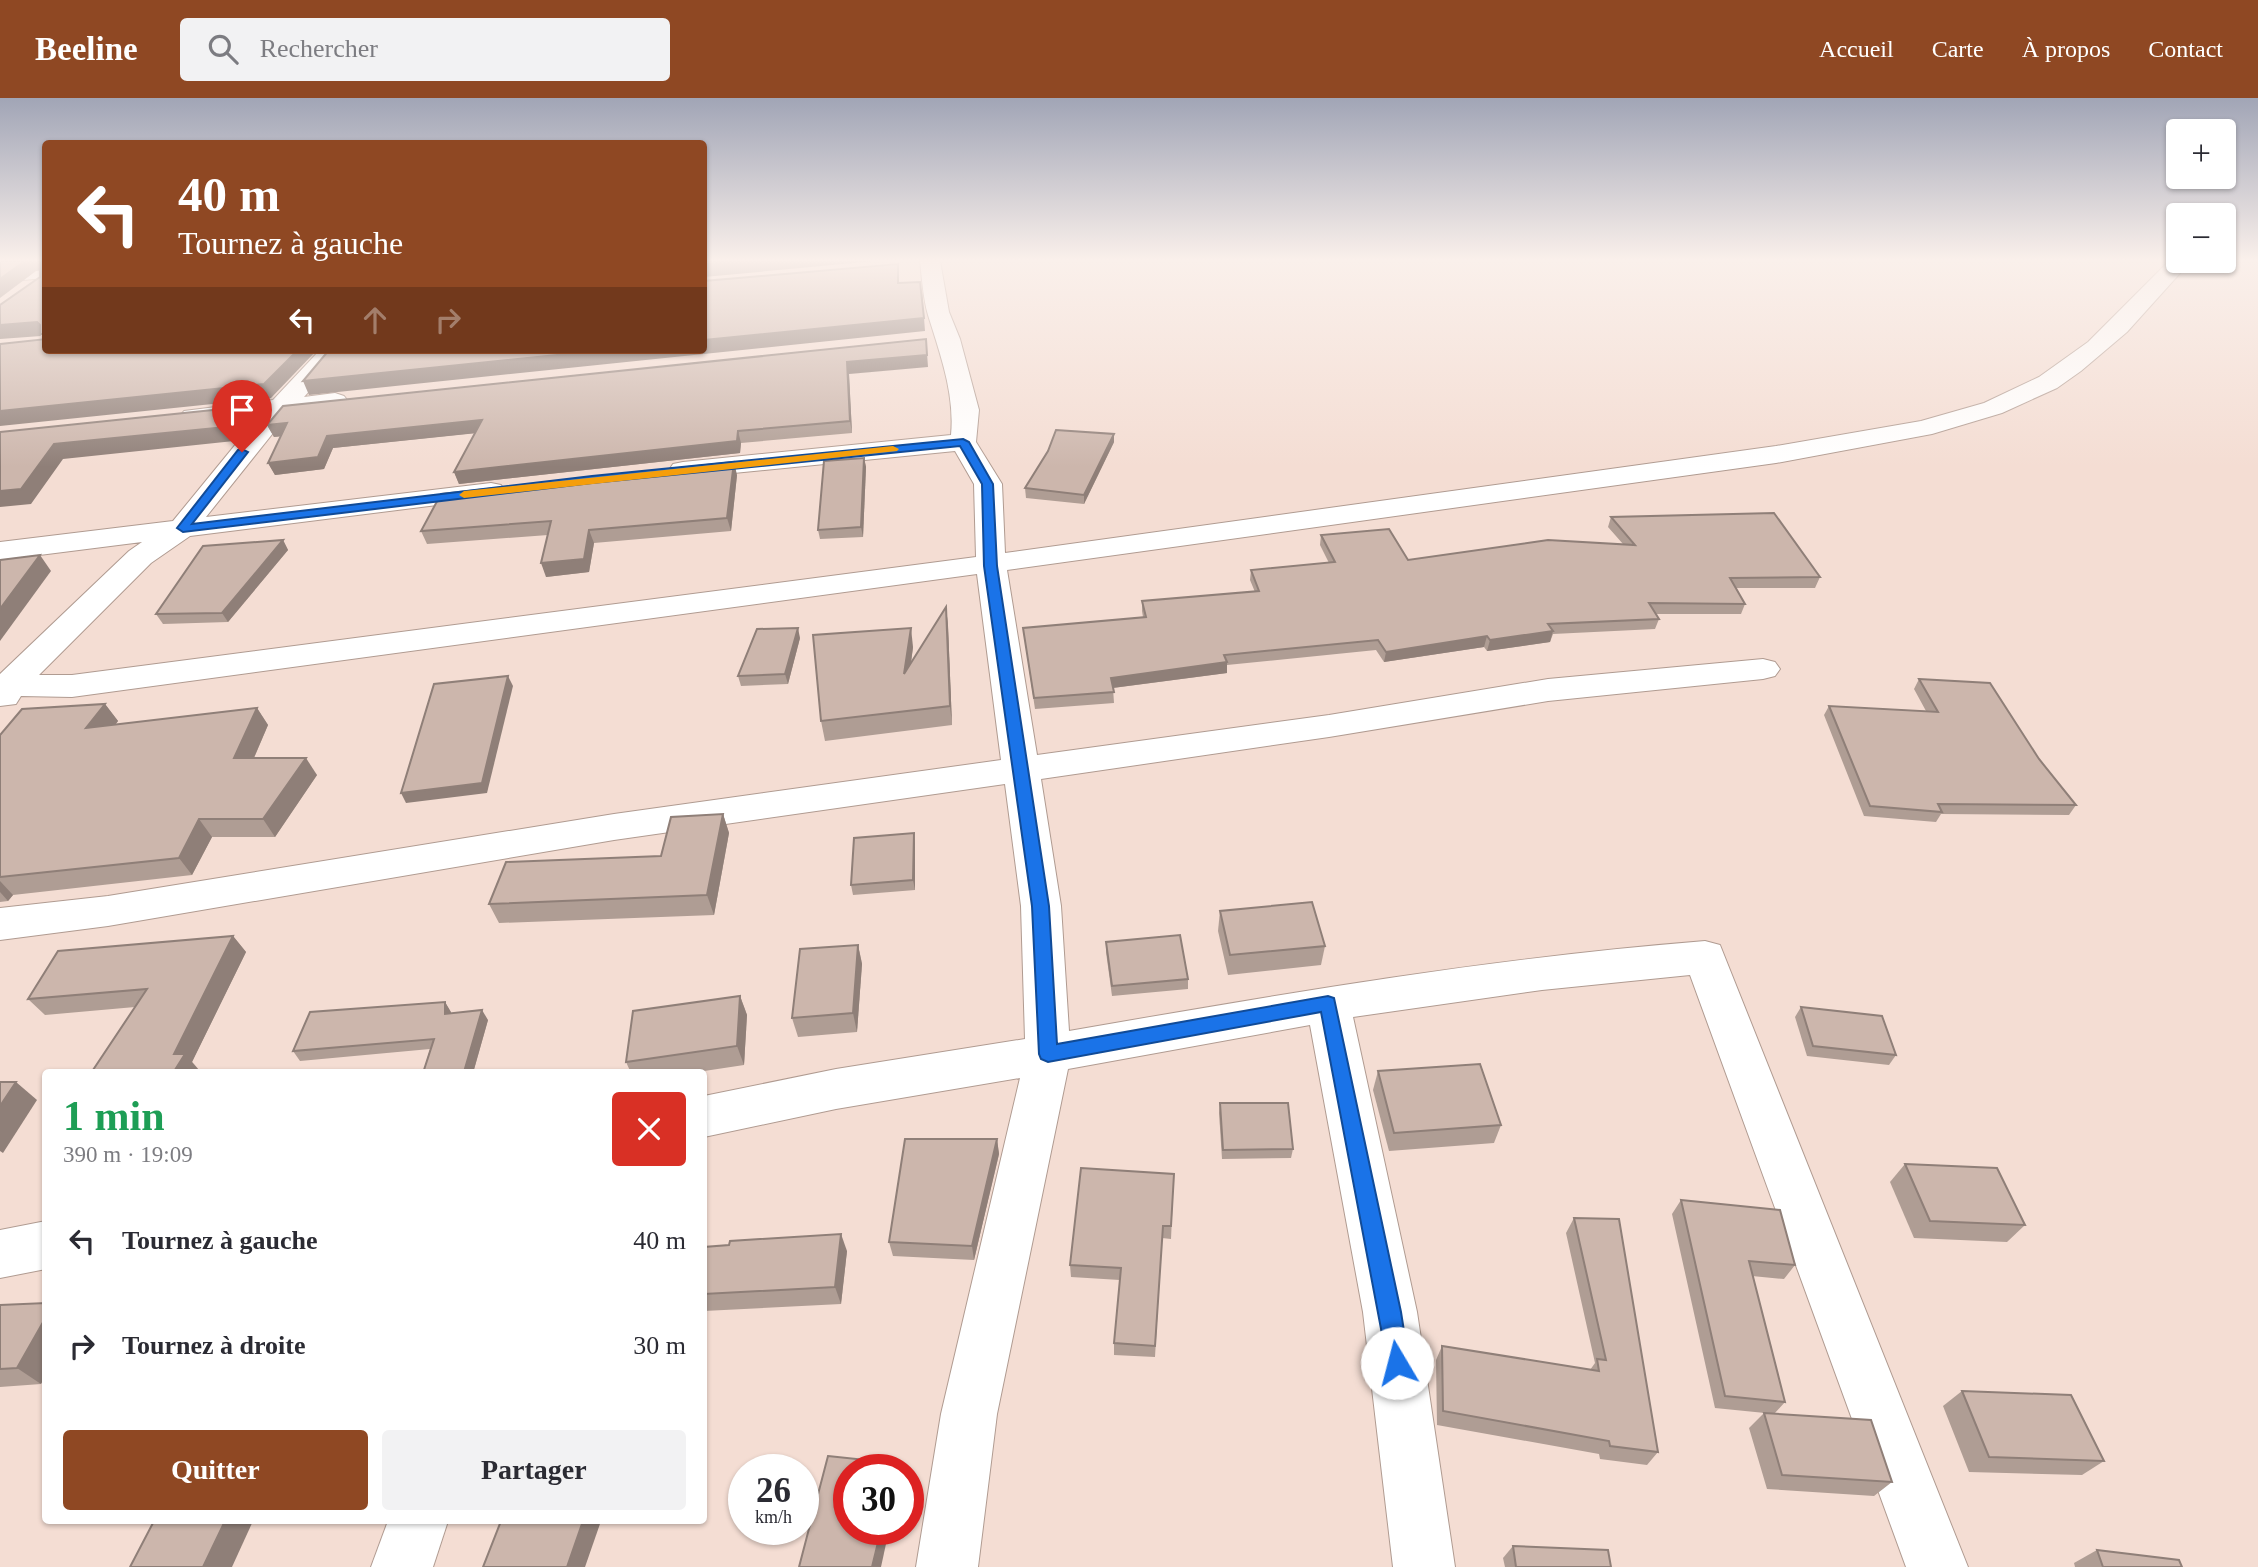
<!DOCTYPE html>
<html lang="fr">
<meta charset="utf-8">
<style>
:root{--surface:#fff;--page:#f2f2f3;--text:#2b2b33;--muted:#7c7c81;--accent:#8f4823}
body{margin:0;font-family:"Times New Roman",serif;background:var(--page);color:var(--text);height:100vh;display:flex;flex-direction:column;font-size:26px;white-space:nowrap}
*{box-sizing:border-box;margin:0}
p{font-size:23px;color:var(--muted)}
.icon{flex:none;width:38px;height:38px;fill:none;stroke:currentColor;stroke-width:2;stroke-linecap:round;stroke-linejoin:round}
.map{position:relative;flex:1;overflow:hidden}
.side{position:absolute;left:42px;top:971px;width:665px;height:455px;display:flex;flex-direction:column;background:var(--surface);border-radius:7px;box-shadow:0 2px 5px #0004}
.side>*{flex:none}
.top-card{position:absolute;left:42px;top:42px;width:665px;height:214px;border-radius:7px;box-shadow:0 2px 5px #0004;background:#8f4823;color:#fff;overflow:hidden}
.fabs{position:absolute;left:2166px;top:21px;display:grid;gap:14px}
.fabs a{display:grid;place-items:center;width:70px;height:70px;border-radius:7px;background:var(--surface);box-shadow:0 2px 5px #0004;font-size:35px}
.speed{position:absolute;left:728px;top:1356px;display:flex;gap:14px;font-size:35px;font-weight:700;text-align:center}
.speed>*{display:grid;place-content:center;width:91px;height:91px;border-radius:50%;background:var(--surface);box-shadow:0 2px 5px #0004;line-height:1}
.speed small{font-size:18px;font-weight:400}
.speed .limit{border:10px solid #d22;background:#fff;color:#111}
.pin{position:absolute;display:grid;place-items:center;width:60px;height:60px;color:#fff;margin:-72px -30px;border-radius:50% 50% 50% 0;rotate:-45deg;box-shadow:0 0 7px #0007}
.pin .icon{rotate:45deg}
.me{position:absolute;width:77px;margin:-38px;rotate:352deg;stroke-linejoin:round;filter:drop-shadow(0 0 5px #0008)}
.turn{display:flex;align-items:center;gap:24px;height:147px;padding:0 21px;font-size:32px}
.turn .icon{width:91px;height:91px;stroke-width:2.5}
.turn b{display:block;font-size:49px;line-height:60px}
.lanes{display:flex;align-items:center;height:66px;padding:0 21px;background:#0003;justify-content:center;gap:35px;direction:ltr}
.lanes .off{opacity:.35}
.round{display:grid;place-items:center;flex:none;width:74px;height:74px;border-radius:7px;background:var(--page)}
.summary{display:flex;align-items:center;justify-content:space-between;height:119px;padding:0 21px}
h1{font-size:42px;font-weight:700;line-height:52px;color:#1e9e55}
.button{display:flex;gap:14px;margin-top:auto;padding:14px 21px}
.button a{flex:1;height:80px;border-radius:7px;background:var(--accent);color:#fff;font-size:28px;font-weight:700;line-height:80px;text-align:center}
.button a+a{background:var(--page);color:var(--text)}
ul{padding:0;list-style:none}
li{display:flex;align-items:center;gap:21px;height:105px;padding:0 21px}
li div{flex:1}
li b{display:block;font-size:26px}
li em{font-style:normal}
header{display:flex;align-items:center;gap:42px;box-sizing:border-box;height:98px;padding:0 35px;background:var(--accent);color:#fff}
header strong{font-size:33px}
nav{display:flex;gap:38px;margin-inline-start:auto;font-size:24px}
.search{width:490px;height:63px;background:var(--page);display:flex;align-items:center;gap:18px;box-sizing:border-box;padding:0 24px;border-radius:7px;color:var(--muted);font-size:26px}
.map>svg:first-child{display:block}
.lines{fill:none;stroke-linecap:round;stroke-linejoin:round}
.minor-casing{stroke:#b09b91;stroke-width:2}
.minor{fill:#fff;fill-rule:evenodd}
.wall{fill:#af9d94}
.shaded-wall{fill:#8f7f78}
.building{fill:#ccb6ac;stroke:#8f7f78;stroke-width:2}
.route{fill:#1a73e8;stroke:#114b97;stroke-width:2}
.slow{fill:#f59e0b}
</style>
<header>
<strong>Beeline</strong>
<div class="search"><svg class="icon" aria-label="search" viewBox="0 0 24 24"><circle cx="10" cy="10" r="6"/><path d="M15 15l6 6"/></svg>Rechercher</div>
<nav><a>Accueil</a><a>Carte</a><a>À propos</a><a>Contact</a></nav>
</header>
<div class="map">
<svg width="2258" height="1469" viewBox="0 0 2258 1469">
<rect width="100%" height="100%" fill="#f4ddd3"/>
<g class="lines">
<defs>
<g id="minor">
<path d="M920 163H940L949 214 960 241 979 312 976 344 1002 386 1005 455 1776 348 1921 323 1984 305 2039 279 2088 244 2169 163H2191L2127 234 2081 273 2057 290 2002 315 1932 336 1776 365 1007 472 1037 657 1329 617 1548 581 1763 561 1775 564 1780 571 1775 578 1763 581 1548 603 1329 639 1041 681 1061 808 1069 933C1281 896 1491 860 1705 843L1720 847 1968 1469H1906L1690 877 1542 892 1353 919 1417 1214 1455 1469H1393L1363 1214 1310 927 1068 971 997 1316 978 1469H916L941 1316 1020 980 836 1011 704 1039V998L836 971 1025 941 1021 808 1005 686 614 742 108 828 0 842V810L108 798 614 716 1001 662 977 476 72 599 21 598 16 606 0 608V576L129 453 142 444 0 462V444L173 423 258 319 193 326 184 323 180 318 184 313 273 302 320 252H345L304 299 335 295 344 298 348 303 344 308 289 315 206 419 491 385 501 387 505 393 501 399 190 438 151 465 39 577H72L976 459 974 386 955 353 683 380 673 378 669 372 673 366 683 364 951 337C955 296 940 256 928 217 923 200 922 180 920 163Z"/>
<polygon points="46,168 46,180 0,184 0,172"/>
<polygon points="46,1123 46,1171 0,1180 0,1132"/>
<polygon points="388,1423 448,1423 433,1469 371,1469"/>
</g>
</defs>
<!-- minor casing -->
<use href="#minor" class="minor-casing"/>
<!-- minor -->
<use href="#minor" class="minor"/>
</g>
<!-- wall -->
<g class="wall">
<polygon points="928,269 849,276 852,335 741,345 740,355 459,386 454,374 475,335 333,350 324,371 275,377 268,365 281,338 274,339 267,327"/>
<polygon points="1114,336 1114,344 1084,406 1026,400 1025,390 1048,353"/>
<polygon points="864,360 866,369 863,439 820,441 818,432"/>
<polygon points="737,377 731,433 594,445 589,474 546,479 548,437 427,446 421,433"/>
<polygon points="1611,419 1820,479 1815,490 1736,490 1745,506 1741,516 1656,516 1659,521 1655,531 1553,536 1550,544 1487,553 1484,549 1384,564 1376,552 1227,567 1227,575 1113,590 1114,605 1035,611 1023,530 1143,519 1142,513 1142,503 1255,494 1250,482 1251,472 1329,465 1320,447 1321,437 1408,462 1623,446 1608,429"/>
<polygon points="283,442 288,452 228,524 163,526 156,516"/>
<polygon points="946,509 948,528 952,627 825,643 821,623 913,549 911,565"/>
<polygon points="800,540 788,586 741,588 738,578"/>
<polygon points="1919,581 2039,661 2076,707 2069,717 1941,716 1936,724 1864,718 1824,617 1829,608 1926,613 1914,591"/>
<polygon points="105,606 118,623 115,627 257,610 268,627 254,660 317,677 275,739 212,739 192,777 13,797 8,803 0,804 0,637"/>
<polygon points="723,716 729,735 714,817 499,825 489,806 661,758"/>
<polygon points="914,735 915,745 915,792 853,797 851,787"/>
<polygon points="1220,813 1325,848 1321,867 1228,877 1218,833"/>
<polygon points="233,838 246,854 192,964 199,972 135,909 45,917 28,901"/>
<polygon points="1106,844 1188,881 1188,891 1112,898 1106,854"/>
<polygon points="858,847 862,866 857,934 798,939 792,920"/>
<polygon points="740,898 747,917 744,967 691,975 631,975 626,964"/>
<polygon points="445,904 451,915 488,922 473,975 423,975 430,951 300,963 293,953"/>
<polygon points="1801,909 1896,957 1889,967 1807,958 1795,919"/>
<polygon points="1378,973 1501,1027 1494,1045 1389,1053 1373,992"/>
<polygon points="1220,1005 1293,1051 1291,1060 1222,1061 1219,1015"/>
<polygon points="997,1041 999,1056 974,1162 893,1158 889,1144"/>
<polygon points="1905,1066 2025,1127 2007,1144 1914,1140 1890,1084"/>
<polygon points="1174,1076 1171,1141 1162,1140 1155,1259 1114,1257 1114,1245 1120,1182 1071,1179 1070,1167"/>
<polygon points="1681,1102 1795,1167 1784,1181 1752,1178 1785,1304 1774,1316 1892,1384 1874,1398 1767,1391 1749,1330 1764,1315 1765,1315 1715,1310 1672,1116"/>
<polygon points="1574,1120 1658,1354 1647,1367 1600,1361 1599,1356 1437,1327 1436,1262 1442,1248 1590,1272 1595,1265 1566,1135"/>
<polygon points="729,1147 847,1153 841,1206 704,1213 704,1149"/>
<polygon points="0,1207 41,1286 0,1289"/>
<polygon points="1962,1293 2104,1363 2082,1377 1969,1374 1943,1308"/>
<polygon points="1513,1448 1611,1469 1505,1469 1503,1460"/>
<polygon points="2097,1452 2182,1469 2075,1469 2074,1465"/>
</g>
<!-- shaded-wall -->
<g class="shaded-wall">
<polygon points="25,163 42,163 46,172 36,173 0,200 0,181"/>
<polygon points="738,163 876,163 704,179 704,181 704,166"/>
<polygon points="922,193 925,233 309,297 303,283 606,252 704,252 704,242"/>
<polygon points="37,224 45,236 40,236 41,238 0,241 0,227"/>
<polygon points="926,241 928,269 849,276 852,335 850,323 847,264"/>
<polygon points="298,252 317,252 271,300 0,328 0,313"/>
<polygon points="242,309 250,323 234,343 63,361 31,406 0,409 0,393 54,346"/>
<polygon points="482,322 487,334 333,350 324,371 275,377 268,365 327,338"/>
<polygon points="287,325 294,337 274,339 267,327"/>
<polygon points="738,333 741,345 740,355 459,386 454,374"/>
<polygon points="1114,336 1114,344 1084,406 1084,397"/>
<polygon points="864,360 866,369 863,439 861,429"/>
<polygon points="734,364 737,377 731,433 727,420"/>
<polygon points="589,432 594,445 589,474 546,479 541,465"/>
<polygon points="283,442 288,452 228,524 222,515"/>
<polygon points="40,457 51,473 0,543 0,511"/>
<polygon points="946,509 948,528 952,627 950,608"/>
<polygon points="798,530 800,540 788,586 785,576"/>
<polygon points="911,530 913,549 907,595 904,576"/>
<polygon points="1553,533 1550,544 1487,553 1490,542"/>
<polygon points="1487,538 1484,549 1384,564 1386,554"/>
<polygon points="1227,564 1227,575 1112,590 1111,580"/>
<polygon points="508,578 513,588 487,695 406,705 401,695"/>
<polygon points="105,606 118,623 99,648 86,630"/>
<polygon points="257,610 268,627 246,678 234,660"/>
<polygon points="306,660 317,677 275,739 263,721"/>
<polygon points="723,716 729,735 714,817 707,797"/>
<polygon points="199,721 212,739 192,777 179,760"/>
<polygon points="914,735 915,745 915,792 913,782"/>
<polygon points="0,783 13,797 8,803 0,794"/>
<polygon points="233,838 246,854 192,964 199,972 197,975 173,975 174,956"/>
<polygon points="858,847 862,866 857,934 853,915"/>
<polygon points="740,898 747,917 744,967 737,948"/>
<polygon points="445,904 451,914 452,925 445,916"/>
<polygon points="482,912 488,922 473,975 464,975"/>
<polygon points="16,984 37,1002 3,1055 0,1053 0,1008"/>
<polygon points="997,1041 999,1056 974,1162 972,1148"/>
<polygon points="841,1136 847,1153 841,1206 835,1189"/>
<polygon points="46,1219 46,1278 41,1286 17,1270"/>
<polygon points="225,1423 253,1423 232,1469 203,1469"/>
<polygon points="583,1423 601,1423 585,1469 567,1469"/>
<polygon points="881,1432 889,1432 881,1469 872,1469"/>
</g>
<!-- building -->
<g class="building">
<polygon points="0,163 25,163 0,181"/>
<polygon points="40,163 46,163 46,236 40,236 40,227 37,224 0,227 0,207 40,179"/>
<polygon points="704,163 738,163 704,166"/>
<polygon points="898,166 898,185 920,184 924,220 704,242 704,183"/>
<polygon points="46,241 46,252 298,252 264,286 0,313 0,246"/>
<polygon points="926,241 927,257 847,264 850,323 738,333 737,343 454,374 482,322 327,338 318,359 268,365 287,325 267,327 283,308"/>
<polygon points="329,252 606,252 303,283"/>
<polygon points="242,309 226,329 54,346 21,391 0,393 0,334"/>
<polygon points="1056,332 1114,336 1084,397 1025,390 1048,353"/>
<polygon points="864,360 861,429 818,432 824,363"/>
<polygon points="734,364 727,420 589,432 584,461 541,465 551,423 421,433 441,396"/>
<polygon points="1774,415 1820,479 1730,480 1745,506 1649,505 1659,521 1548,526 1553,533 1490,542 1487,538 1386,554 1378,542 1224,557 1227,564 1111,580 1114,594 1034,600 1023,530 1146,519 1142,503 1259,493 1251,472 1335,464 1321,437 1389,431 1408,462 1548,442 1635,447 1611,419"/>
<polygon points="283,442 222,515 156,516 203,448"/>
<polygon points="40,457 0,511 0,462"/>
<polygon points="946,509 950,608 821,623 813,537 911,530 904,576"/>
<polygon points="798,530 785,576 738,578 757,531"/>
<polygon points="508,578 482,685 401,695 434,586"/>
<polygon points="1919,581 1990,585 2039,661 2076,707 1938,706 1942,714 1870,708 1829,608 1938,614"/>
<polygon points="105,606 86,630 257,610 234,660 306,660 263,721 199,721 179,760 0,779 0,637 22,611"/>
<polygon points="723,716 707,797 489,806 506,764 661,758 671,719"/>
<polygon points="914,735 913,782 851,787 854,740"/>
<polygon points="1312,804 1325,848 1230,857 1220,813"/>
<polygon points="1180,837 1188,881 1112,888 1106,844"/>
<polygon points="233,838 174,956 185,956 173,975 91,975 147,891 28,901 58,853"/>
<polygon points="858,847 853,915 792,920 800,851"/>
<polygon points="740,898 737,948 626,964 633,913"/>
<polygon points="445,904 445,916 482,912 464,974 423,975 434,941 293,953 310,914"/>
<polygon points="1801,909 1882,918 1896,957 1813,948"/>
<polygon points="1480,966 1501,1027 1394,1035 1378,973"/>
<polygon points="0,984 16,984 0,1008"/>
<polygon points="1220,1005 1288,1005 1293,1051 1223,1052"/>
<polygon points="905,1041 997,1041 972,1148 889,1144"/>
<polygon points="1905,1066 1997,1070 2025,1127 1930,1123"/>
<polygon points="1081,1070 1174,1076 1171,1128 1163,1128 1155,1248 1114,1245 1121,1170 1070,1167"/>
<polygon points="1681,1102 1780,1112 1795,1167 1749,1163 1785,1304 1725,1298"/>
<polygon points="1574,1120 1619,1121 1658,1354 1610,1348 1609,1343 1443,1313 1442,1248 1599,1273 1597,1261 1606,1262"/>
<polygon points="841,1136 835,1189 704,1196 704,1149 729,1147 730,1143"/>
<polygon points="46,1205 46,1219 17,1270 0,1271 0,1207"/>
<polygon points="1962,1293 2071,1297 2104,1363 1989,1359"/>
<polygon points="1764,1315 1871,1322 1892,1384 1782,1377"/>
<polygon points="828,1358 895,1365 893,1372 849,1372 849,1432 881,1432 872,1469 799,1469"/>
<polygon points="154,1423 225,1423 203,1469 130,1469"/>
<polygon points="501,1423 583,1423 567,1469 483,1469"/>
<polygon points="1513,1448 1608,1452 1611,1469 1516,1469"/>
<polygon points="2097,1452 2179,1462 2182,1469 2103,1469"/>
</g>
<!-- sky -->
<linearGradient id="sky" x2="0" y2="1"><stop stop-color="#a1a5b6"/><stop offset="0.44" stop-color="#faf0eb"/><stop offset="1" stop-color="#faf0eb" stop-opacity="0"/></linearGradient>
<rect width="2258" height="369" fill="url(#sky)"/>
<!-- route -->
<polygon class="route" points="963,341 969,344 993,386 997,468 1049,808 1057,946 1328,898 1334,900 1401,1214 1409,1265 1405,1273 1397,1276 1389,1273 1321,914 1048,964 1041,961 1039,956 1032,808 984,468 982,386 960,348 592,385 183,434 177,430 238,352 242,351 248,354 192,426 592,378"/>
<!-- slow -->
<polygon class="slow" points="893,348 899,351 897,353 464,400 459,397 464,393"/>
</svg>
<div class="fabs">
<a>+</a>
<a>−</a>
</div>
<div class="speed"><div>26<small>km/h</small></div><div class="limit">30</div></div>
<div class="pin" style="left:242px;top:354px;background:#d93025"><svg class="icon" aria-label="arrive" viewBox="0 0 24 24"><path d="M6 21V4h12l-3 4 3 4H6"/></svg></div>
<svg class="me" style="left:1397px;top:1265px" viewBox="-20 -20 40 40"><circle r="19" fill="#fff"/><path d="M0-13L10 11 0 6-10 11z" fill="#1a73e8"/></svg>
<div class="top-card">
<div class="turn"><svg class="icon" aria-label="left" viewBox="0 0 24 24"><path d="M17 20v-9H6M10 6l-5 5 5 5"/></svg><div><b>40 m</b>Tournez à gauche</div></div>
<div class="lanes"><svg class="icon" aria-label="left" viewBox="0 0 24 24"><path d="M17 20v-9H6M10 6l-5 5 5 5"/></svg><svg class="icon off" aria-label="ahead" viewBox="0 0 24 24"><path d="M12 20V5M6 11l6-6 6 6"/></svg><svg class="icon off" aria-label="right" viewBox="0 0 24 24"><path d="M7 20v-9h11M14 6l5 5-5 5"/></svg></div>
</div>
<section class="side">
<div class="summary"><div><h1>1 min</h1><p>390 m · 19:09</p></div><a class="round" style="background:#d93025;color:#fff"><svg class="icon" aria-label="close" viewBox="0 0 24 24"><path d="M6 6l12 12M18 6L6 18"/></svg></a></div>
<ul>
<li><svg class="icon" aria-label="left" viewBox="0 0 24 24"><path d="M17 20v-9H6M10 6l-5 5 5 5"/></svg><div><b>Tournez à gauche</b></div><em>40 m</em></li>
<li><svg class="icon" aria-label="right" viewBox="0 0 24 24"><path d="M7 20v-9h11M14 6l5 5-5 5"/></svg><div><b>Tournez à droite</b></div><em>30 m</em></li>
</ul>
<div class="button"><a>Quitter</a><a>Partager</a></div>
</section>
</div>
